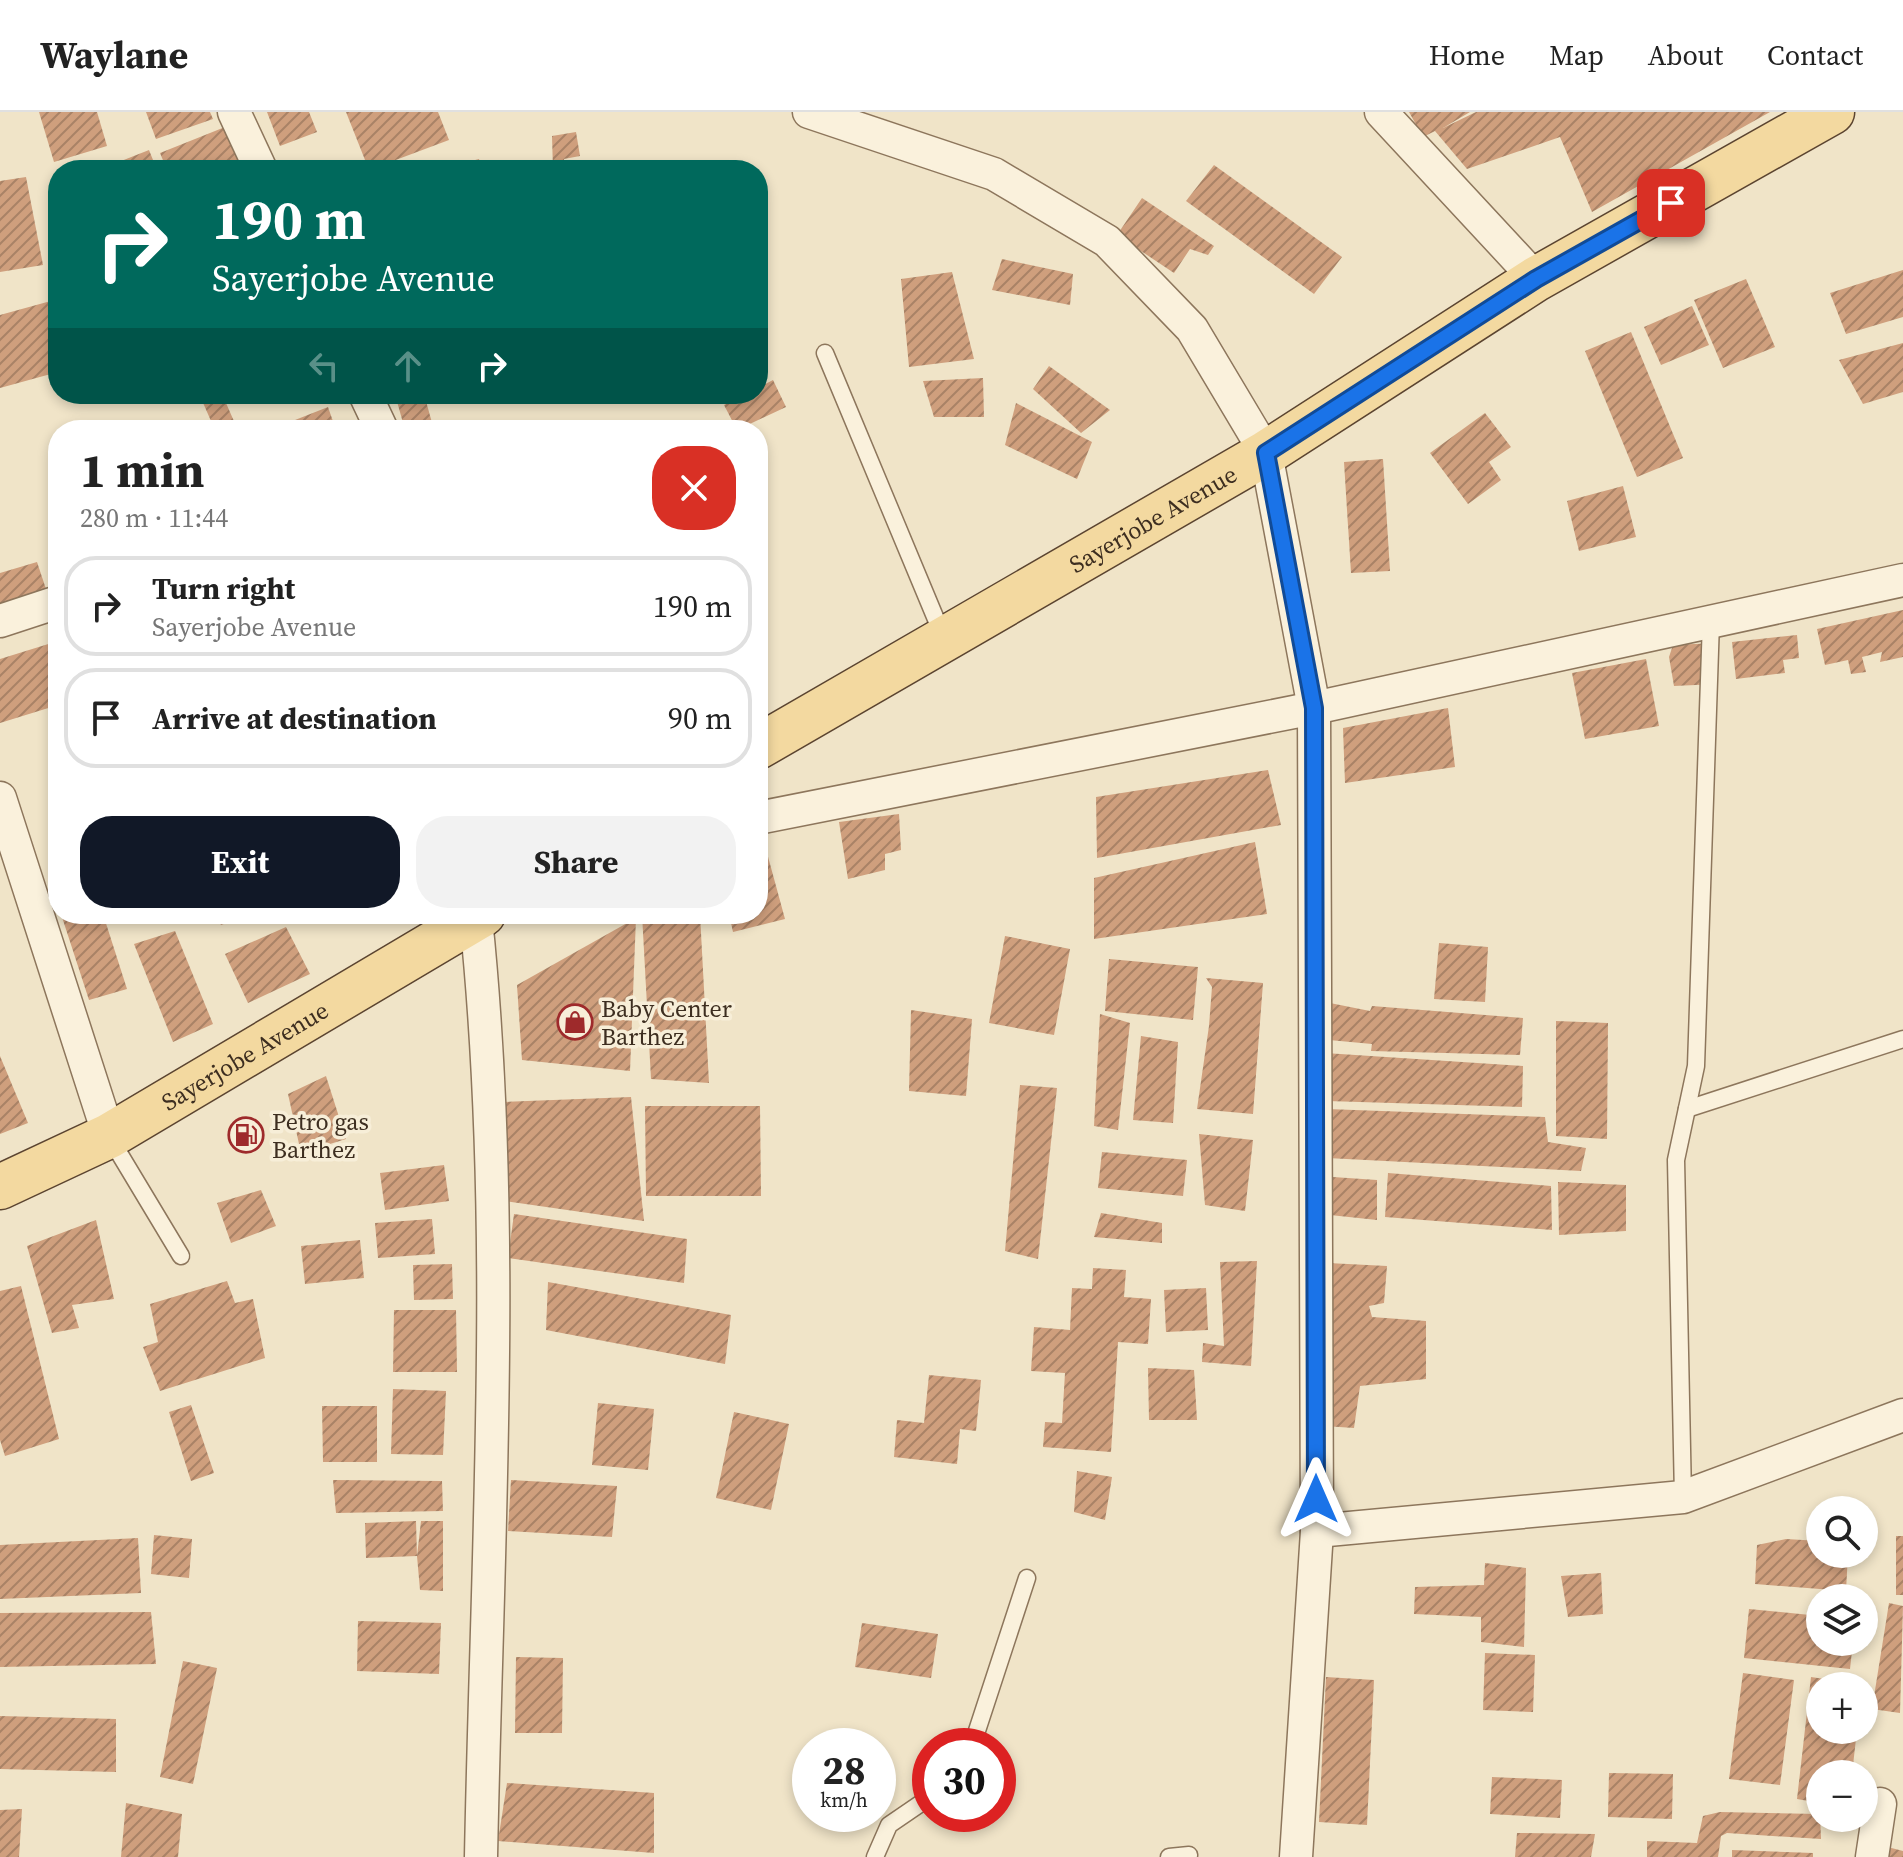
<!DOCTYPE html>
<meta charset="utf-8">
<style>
:root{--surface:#fff;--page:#f2f2f2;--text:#222;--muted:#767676;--line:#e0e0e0;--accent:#111827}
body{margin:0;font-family:"Source Serif 4",serif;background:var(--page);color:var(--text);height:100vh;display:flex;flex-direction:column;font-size:30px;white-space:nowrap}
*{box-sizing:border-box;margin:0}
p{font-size:26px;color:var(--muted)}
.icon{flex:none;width:44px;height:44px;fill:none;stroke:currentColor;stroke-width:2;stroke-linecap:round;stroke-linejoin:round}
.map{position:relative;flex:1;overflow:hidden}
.drawer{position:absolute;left:48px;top:308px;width:720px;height:504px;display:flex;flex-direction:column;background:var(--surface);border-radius:32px;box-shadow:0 4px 12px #0003}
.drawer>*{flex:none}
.top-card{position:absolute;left:48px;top:48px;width:720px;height:244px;border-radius:32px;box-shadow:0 4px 12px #0003;background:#00695c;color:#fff;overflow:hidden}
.buttons{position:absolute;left:1806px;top:1384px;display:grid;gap:16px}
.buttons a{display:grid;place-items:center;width:72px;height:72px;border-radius:50%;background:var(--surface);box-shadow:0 4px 12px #0003;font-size:40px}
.speed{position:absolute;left:792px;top:1616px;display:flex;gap:16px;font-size:40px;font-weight:700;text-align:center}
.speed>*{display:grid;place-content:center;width:104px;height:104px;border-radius:50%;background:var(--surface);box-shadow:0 4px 12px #0003;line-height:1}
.speed small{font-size:20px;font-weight:400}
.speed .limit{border:12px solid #d22;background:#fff;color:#111}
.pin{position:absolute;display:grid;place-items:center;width:68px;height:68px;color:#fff;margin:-34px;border-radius:16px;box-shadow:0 4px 12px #0006}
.me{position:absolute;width:88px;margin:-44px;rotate:0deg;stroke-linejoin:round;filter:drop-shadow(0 0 6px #0008)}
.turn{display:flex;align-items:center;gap:28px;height:168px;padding:0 32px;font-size:36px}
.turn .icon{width:104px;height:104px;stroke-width:2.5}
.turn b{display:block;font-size:56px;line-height:68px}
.lanes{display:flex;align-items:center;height:76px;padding:0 32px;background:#0003;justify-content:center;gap:40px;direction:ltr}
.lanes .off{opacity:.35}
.round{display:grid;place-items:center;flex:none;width:84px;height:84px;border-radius:32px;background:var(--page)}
.overview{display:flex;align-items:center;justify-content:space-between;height:136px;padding:0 32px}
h1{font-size:48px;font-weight:700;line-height:60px}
.action{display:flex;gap:16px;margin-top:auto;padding:16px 32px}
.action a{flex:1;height:92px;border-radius:32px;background:var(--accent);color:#fff;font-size:32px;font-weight:700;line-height:92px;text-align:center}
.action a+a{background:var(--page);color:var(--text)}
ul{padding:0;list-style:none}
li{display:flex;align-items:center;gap:24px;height:100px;margin:0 16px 12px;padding:0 16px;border:4px solid var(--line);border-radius:32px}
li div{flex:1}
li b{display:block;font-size:30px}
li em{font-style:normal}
header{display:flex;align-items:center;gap:48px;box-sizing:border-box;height:112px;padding:0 40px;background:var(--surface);border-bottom:2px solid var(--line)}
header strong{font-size:38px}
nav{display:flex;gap:44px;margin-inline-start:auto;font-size:28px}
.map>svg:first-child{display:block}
.building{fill:url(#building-hatch)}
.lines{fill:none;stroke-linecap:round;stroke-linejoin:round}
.service-casing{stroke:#8d765c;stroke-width:19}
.minor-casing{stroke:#8d765c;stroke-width:35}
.primary-casing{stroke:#5b4430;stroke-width:47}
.service{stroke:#faf1dc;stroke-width:16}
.minor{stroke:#faf1dc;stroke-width:32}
.primary{stroke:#f3d9a0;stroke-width:44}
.route-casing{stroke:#114b97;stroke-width:20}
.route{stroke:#1a73e8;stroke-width:14}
.labels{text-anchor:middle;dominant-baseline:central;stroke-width:7;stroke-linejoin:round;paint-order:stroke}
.street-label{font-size:24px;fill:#3d2e20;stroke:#f7eed8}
.poi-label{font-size:24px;fill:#3d2e20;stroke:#f7eed8;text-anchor:start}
</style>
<header>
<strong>Waylane</strong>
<nav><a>Home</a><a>Map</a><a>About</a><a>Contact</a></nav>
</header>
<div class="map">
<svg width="1903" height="1745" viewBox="0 0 1903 1745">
<defs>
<pattern id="building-hatch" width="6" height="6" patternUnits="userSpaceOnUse" patternTransform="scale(2)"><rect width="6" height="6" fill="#cf9f7d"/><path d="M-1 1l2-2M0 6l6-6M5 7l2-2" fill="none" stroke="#a98266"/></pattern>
</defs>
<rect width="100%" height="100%" fill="#f0e4c8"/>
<!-- building -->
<g class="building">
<polygon points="39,0 97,0 107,34 54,50"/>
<polygon points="146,0 210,0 213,7 156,27"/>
<polygon points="267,0 309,0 317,20 280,34"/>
<polygon points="346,0 438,0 449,28 369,58"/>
<polygon points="1409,0 1470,0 1443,16 1476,0 1770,0 1592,100 1560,25 1467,57 1435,19 1423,25"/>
<polygon points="225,15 243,58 167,58 160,41"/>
<polygon points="576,20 580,44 564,47 566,58 553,58 552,24"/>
<polygon points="149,38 157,58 107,58 106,55"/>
<polygon points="479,47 481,58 440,58 440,57"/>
<polygon points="611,51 612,58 577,58 576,56"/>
<polygon points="1214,53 1342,145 1314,182 1186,89"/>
<polygon points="26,65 43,153 0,160 0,69"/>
<polygon points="58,73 58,101 49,76"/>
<polygon points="1142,86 1214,134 1208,143 1190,137 1174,161 1117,123"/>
<polygon points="1002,147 1073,162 1070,193 992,178"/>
<polygon points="1903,158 1903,205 1846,222 1830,181"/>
<polygon points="952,160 974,247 909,255 901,167"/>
<polygon points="1746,167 1775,235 1723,256 1694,188"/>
<polygon points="58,187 58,260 0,276 0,203"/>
<polygon points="1692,194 1709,233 1661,253 1644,215"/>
<polygon points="1631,220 1683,346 1637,365 1585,239"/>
<polygon points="1903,231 1903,280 1863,292 1839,248"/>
<polygon points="1049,254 1110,298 1081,321 1033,277"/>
<polygon points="983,266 984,305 934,305 923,269"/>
<polygon points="773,268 786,295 737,318 724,293 745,282 758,282 758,276"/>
<polygon points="93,282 113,282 114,287 95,291"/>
<polygon points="222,282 237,316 233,318 215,318 200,284"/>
<polygon points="411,282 424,282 434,318 405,318 396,286"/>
<polygon points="1016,291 1092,330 1077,367 1005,333"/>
<polygon points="328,295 336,318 293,318 290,310"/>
<polygon points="1485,301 1511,335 1489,350 1501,368 1468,392 1430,341"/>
<polygon points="90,309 93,318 65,318 65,317"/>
<polygon points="1383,347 1390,459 1351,461 1344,350"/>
<polygon points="1623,374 1636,425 1579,439 1567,389"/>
<polygon points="37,450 47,480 0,494 0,461"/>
<polygon points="1903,498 1903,545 1880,550 1882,540 1862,545 1866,560 1851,562 1848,548 1825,553 1817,517"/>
<polygon points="1797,523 1799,546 1783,548 1785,561 1736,567 1732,530"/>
<polygon points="58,529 58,593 0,611 0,547"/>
<polygon points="1716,531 1717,572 1674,574 1669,545 1673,533"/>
<polygon points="1646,547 1659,614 1585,627 1572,561"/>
<polygon points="1448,596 1455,655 1345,671 1343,616"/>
<polygon points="1268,658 1281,713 1097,746 1096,685"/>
<polygon points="899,702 901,738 885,742 885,758 848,767 839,710"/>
<polygon points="1255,730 1267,802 1094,827 1094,766"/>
<polygon points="767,741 785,807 733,820 729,802 758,802 758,743"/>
<polygon points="61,802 103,802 127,877 89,888"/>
<polygon points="217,802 251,802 221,813"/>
<polygon points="642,802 700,802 709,971 651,967"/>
<polygon points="636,806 630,959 522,948 517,873"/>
<polygon points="286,815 310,862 248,891 225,842"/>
<polygon points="175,819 213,912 173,930 134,832"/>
<polygon points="1005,824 1070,837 1054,923 989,911"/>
<polygon points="1439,831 1488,835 1485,890 1434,887"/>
<polygon points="1109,847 1198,855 1193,908 1105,899"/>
<polygon points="1206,866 1263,871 1253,1002 1197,997 1209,914 1212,875"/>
<polygon points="1330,891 1370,899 1372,894 1523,906 1520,943 1371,939 1372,932 1329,928"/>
<polygon points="911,898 972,907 966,984 909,979"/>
<polygon points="1100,902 1130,911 1118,1018 1094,1014"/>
<polygon points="1556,909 1608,911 1607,1027 1556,1024"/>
<polygon points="1141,924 1178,930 1173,1011 1133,1008"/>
<polygon points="1325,941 1523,954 1522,995 1327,989"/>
<polygon points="0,944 28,1011 0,1022"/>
<polygon points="326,964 346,1027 301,1041 288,982"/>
<polygon points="1020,973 1057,976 1038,1147 1005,1139"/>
<polygon points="631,985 644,1109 505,1089 501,990"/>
<polygon points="645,994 760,994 761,1084 646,1084"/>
<polygon points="1327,997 1545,1005 1548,1030 1586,1036 1581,1059 1327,1046"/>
<polygon points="1199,1022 1253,1028 1245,1099 1205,1093"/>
<polygon points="1102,1040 1187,1048 1183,1084 1098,1076"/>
<polygon points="444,1053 449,1089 385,1098 380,1061"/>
<polygon points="1388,1061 1551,1074 1552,1118 1385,1105"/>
<polygon points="1333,1065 1377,1068 1377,1108 1330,1103"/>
<polygon points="1558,1070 1626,1073 1626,1119 1559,1123"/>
<polygon points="261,1078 276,1114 231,1131 217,1091"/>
<polygon points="1101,1101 1162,1111 1162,1131 1094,1125"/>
<polygon points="514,1102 687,1127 684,1171 508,1146"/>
<polygon points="432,1107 435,1142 378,1146 375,1111"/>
<polygon points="96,1108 114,1187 72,1193 79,1216 52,1221 27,1134"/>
<polygon points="360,1128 364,1166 305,1172 301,1134"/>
<polygon points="1257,1149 1251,1254 1202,1250 1203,1231 1224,1234 1220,1150"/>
<polygon points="1328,1151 1387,1154 1384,1191 1369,1194 1372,1205 1426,1209 1426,1267 1360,1274 1354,1316 1324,1314"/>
<polygon points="452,1152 453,1187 414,1188 413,1153"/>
<polygon points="1093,1156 1126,1158 1124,1185 1151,1187 1148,1232 1118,1230 1111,1340 1043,1335 1045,1310 1062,1311 1065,1261 1031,1259 1034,1215 1070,1218 1072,1176 1092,1177"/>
<polygon points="227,1169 235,1191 253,1187 265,1246 160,1279 143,1235 158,1230 150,1192"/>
<polygon points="548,1170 731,1203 725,1252 546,1218"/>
<polygon points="21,1174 59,1327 5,1344 0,1328 0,1179"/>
<polygon points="1206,1176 1208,1218 1166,1220 1164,1178"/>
<polygon points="394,1198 456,1198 457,1260 393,1260"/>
<polygon points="1148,1256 1194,1258 1197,1308 1149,1308"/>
<polygon points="929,1263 981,1268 976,1319 960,1317 957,1352 894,1345 897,1308 924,1311"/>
<polygon points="393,1277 446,1279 443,1343 391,1342"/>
<polygon points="598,1291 654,1297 648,1358 592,1353"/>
<polygon points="191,1293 214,1361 191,1369 169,1300"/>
<polygon points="322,1294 377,1294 377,1350 323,1350"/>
<polygon points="734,1300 789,1312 771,1398 716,1386"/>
<polygon points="1077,1359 1112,1365 1105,1408 1074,1400"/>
<polygon points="333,1368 442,1369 443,1399 336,1401"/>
<polygon points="511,1368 617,1374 612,1425 508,1419"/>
<polygon points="416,1409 417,1444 421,1409 443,1409 443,1479 420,1478 417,1444 366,1446 365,1411"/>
<polygon points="154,1423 192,1427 189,1466 151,1462"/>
<rect x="1896" y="1424" width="7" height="59"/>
<polygon points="138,1426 141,1481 0,1487 0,1433"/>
<polygon points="1786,1427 1820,1429 1820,1442 1848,1442 1846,1479 1755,1472 1757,1433"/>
<polygon points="1485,1451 1526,1456 1524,1535 1481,1530 1481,1505 1414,1502 1415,1475 1484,1473"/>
<polygon points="1601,1461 1603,1502 1568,1505 1561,1464"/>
<polygon points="1889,1491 1903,1494 1900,1601 1872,1597"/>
<polygon points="1749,1497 1820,1504 1820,1530 1853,1530 1850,1557 1744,1546"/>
<polygon points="151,1500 156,1552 0,1555 0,1501"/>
<polygon points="358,1509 441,1511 439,1562 357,1559"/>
<polygon points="862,1511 938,1522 931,1566 855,1555"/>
<polygon points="1485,1541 1535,1543 1533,1600 1483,1598"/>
<polygon points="516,1545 563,1546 562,1621 515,1621"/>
<polygon points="183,1549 217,1556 193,1672 160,1665"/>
<polygon points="1743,1561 1794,1568 1780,1673 1729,1667"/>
<polygon points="1326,1565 1374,1568 1367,1713 1319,1710"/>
<polygon points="1811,1565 1858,1572 1820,1574 1820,1618 1857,1618 1852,1662 1820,1662 1820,1691 1797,1687"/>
<polygon points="0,1604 116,1607 116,1660 0,1657"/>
<polygon points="1609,1661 1673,1662 1672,1707 1608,1705"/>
<polygon points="1492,1665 1562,1668 1560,1706 1490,1702"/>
<polygon points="507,1671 654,1681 654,1741 498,1729"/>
<polygon points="126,1691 182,1702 178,1745 121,1745"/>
<polygon points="22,1697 19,1745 0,1745 0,1698"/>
<polygon points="1720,1700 1820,1702 1821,1727 1727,1721 1721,1724 1718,1745 1647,1745 1647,1729 1697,1731 1703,1704"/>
<polygon points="1517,1721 1595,1722 1591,1745 1515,1745"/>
<polygon points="1880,1733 1903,1739 1903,1745 1879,1745"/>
<polygon points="1732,1738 1813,1741 1813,1745 1732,1745"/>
</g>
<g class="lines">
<defs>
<g id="service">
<polyline points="825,241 943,524"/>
<polyline points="1687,997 1903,927"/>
<polyline points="110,1026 181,1144"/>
<polyline points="1683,1385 1676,1048 1696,954 1711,509"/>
<polyline points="972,1634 1027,1466"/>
<polyline points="875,1745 889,1713 930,1685"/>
<polyline points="1169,1745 1189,1743"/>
</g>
<g id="minor">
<polyline points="234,0 261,58"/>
<polyline points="809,0 994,62 1107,129 1192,217 1266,341 1314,596 1317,1419 1296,1745"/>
<polyline points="1381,0 1536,167"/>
<polyline points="365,282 382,318"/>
<polyline points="0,509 58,490"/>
<polyline points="0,686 109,1024"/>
<polyline points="758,706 1314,596 1903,468"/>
<path d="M476 807C508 1118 487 1433 481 1745"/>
<polyline points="1317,1419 1683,1385 1903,1303"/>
<polyline points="1872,1745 1880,1692"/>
</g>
<g id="primary">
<path id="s1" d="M758 635 1266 341 1536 167 1832 0"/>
<path id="s2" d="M0 1075 109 1024 483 802"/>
</g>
</defs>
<!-- service casing -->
<use href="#service" class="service-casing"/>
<!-- minor casing -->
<use href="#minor" class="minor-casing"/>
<!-- primary casing -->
<use href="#primary" class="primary-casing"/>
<!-- service -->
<use href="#service" class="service"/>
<!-- minor -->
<use href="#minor" class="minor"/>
<!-- primary -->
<use href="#primary" class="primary"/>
</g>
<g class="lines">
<defs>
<polyline id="route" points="1316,1387 1314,596 1266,341 1536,167 1671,91"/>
</defs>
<!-- route casing -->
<use href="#route" class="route-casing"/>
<!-- route -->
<use href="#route" class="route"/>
</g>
<!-- icons -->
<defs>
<symbol id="shop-ring" viewBox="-11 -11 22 22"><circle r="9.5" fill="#f7eed8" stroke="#9e2a2b" stroke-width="1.5"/><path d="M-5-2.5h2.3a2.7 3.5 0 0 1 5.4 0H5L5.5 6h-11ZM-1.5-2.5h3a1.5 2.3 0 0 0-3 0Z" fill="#9e2a2b"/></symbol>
<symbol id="fuel-ring" viewBox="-11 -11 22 22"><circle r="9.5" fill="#f7eed8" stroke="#9e2a2b" stroke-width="1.5"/><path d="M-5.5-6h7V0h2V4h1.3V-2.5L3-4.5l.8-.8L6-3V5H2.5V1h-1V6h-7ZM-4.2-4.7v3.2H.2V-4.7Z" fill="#9e2a2b"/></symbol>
</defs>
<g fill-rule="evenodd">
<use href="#shop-ring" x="555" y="890" width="40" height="40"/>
<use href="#fuel-ring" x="226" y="1003" width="40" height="40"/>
</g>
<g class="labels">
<!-- street labels -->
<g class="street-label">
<text stroke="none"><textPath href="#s1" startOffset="456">Sayerjobe Avenue</textPath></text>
<text stroke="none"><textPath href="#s2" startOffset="278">Sayerjobe Avenue</textPath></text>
</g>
<!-- poi labels -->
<g class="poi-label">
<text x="601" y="896">Baby Center<tspan x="601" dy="28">Barthez</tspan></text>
<text x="272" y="1009">Petro gas<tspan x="272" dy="28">Barthez</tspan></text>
</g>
</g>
</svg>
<div class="buttons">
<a><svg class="icon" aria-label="search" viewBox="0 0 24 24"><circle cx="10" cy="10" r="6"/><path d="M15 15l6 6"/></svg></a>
<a><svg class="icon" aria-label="layers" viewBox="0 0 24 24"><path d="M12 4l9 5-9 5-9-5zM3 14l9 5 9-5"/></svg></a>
<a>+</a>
<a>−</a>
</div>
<div class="speed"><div>28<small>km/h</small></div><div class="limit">30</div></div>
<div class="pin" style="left:1671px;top:91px;background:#d93025"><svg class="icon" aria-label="arrive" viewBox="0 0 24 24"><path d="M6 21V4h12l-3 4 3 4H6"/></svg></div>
<svg class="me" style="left:1316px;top:1387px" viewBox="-20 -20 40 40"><path d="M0-17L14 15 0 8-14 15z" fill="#1a73e8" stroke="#fff" stroke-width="4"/></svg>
<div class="top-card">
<div class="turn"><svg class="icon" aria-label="right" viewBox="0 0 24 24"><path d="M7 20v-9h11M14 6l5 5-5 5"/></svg><div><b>190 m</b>Sayerjobe Avenue</div></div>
<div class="lanes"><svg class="icon off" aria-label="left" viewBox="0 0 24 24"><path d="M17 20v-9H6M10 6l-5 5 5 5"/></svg><svg class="icon off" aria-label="ahead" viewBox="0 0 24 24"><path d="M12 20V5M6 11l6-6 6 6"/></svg><svg class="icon" aria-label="right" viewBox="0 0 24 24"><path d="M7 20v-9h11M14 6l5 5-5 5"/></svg></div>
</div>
<section class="drawer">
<div class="overview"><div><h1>1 min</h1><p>280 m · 11:44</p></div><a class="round" style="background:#d93025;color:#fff"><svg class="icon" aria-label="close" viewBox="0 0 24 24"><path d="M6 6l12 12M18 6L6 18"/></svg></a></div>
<ul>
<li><svg class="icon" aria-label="right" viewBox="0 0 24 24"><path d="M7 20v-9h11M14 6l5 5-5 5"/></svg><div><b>Turn right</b><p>Sayerjobe Avenue</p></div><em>190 m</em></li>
<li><svg class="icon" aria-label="arrive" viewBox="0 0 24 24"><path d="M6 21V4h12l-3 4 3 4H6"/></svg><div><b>Arrive at destination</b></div><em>90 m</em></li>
</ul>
<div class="action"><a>Exit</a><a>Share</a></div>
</section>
</div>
